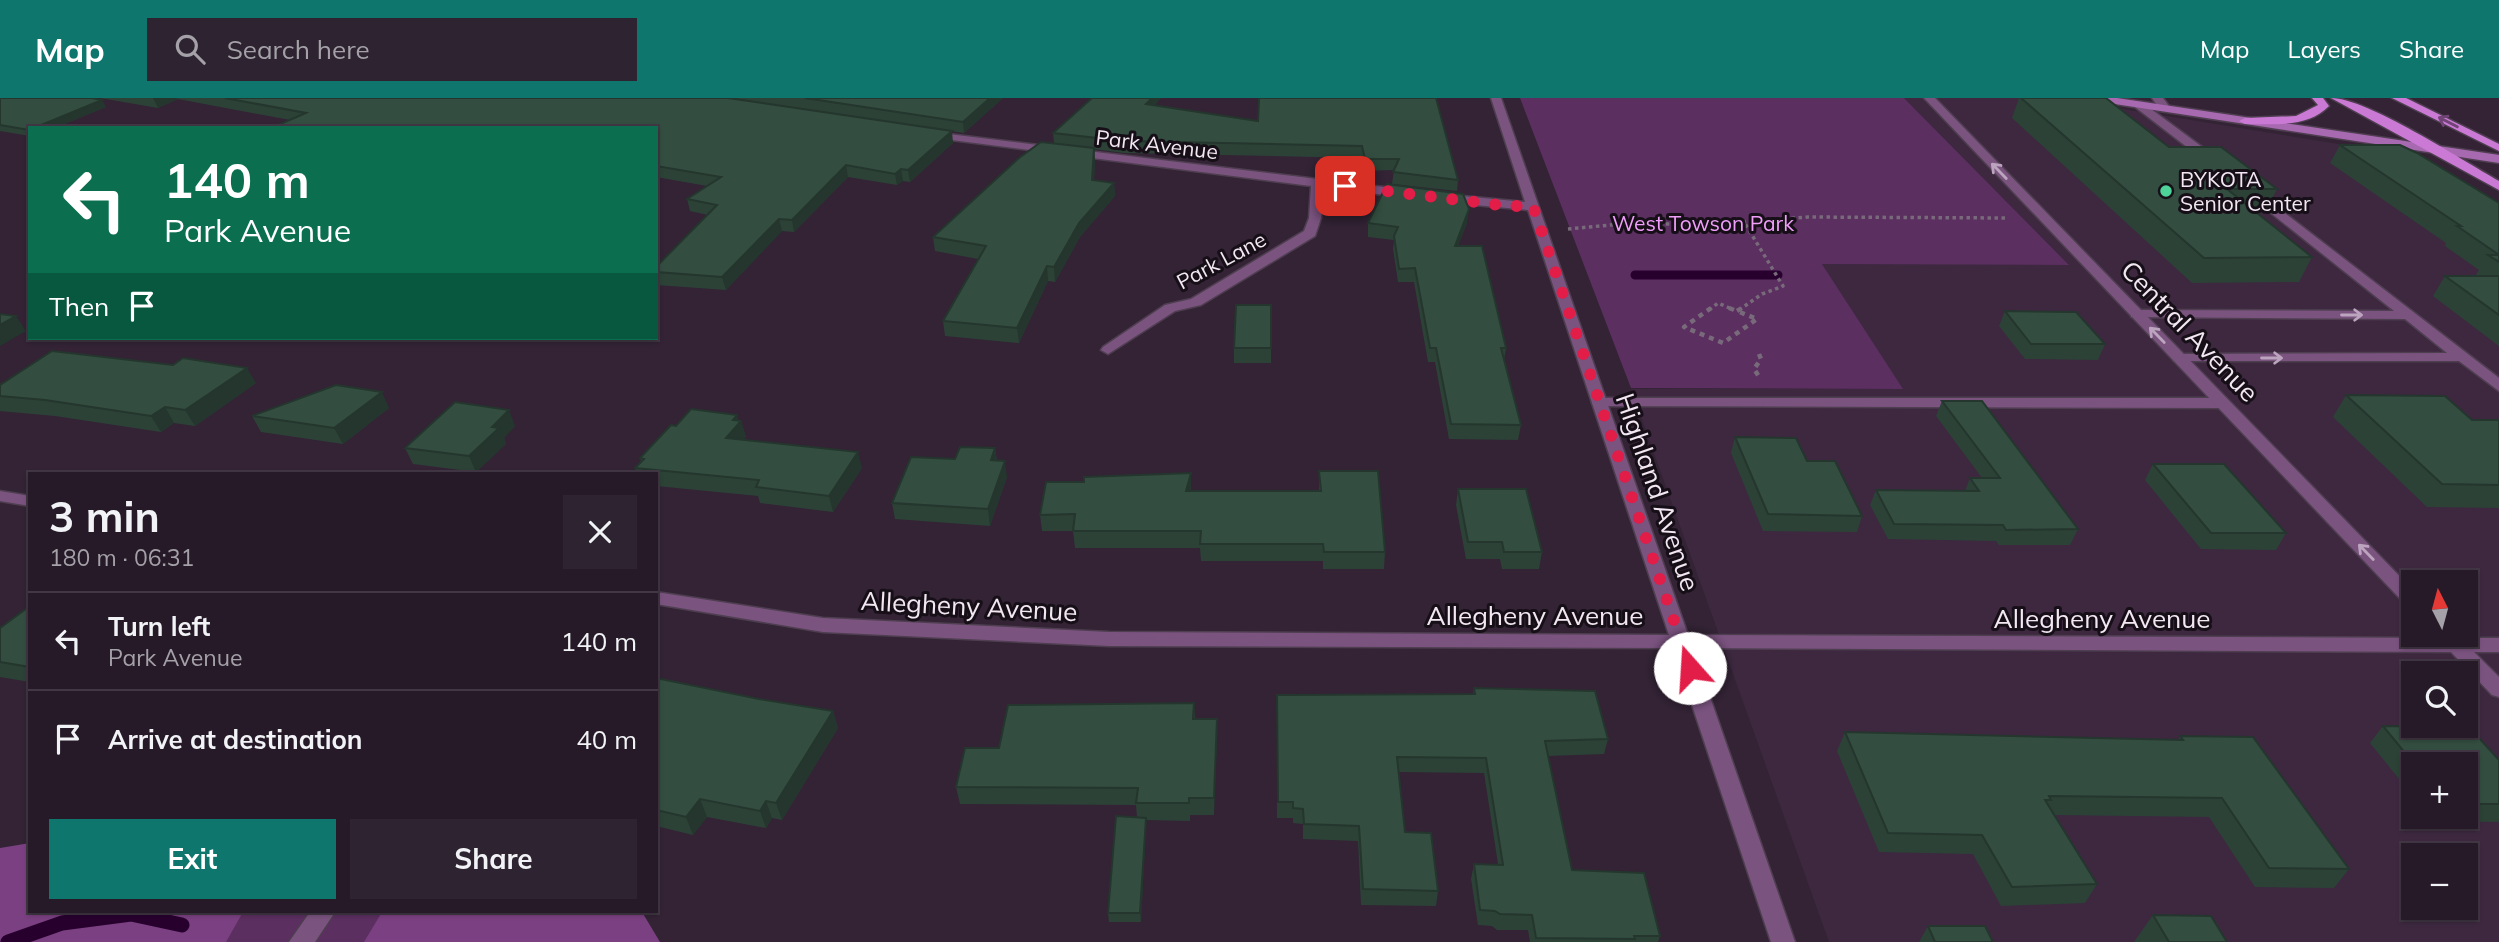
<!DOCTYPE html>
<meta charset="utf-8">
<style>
:root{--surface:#261a28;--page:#2e2330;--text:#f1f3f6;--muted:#a4a1a8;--line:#423845;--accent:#0f766e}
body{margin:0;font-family:Mulish,sans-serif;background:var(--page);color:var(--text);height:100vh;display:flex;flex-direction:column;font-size:26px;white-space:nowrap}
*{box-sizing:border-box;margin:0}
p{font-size:23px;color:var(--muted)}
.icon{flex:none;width:38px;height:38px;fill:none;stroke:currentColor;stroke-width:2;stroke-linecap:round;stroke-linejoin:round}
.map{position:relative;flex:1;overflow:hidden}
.details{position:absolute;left:28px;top:374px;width:630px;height:441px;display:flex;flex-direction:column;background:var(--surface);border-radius:0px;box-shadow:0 2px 5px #0004,0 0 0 2px var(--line)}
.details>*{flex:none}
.hud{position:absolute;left:28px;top:28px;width:630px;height:214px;border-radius:0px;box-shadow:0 2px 5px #0004,0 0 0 2px var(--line);background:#0b6e4f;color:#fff;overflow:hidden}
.needle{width:46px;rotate:354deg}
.controls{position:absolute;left:2401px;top:472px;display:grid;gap:14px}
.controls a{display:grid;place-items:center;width:77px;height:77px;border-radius:0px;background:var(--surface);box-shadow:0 2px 5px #0004,0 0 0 2px var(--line);font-size:35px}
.pin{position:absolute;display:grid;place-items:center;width:60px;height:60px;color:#fff;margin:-30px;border-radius:14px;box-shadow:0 4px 10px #0006}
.me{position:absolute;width:77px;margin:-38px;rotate:341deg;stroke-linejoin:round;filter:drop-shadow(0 0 5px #0008)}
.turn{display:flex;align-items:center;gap:24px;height:147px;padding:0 21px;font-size:32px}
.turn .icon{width:91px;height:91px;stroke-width:2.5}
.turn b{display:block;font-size:49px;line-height:60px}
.then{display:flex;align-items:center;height:66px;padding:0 21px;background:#0003;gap:14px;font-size:26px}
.round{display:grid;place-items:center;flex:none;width:74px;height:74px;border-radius:0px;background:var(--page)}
.overview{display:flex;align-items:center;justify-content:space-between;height:119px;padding:0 21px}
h1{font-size:42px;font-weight:700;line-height:52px}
.button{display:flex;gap:14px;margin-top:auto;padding:14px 21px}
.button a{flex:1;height:80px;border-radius:0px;background:var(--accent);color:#fff;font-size:28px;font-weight:700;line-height:80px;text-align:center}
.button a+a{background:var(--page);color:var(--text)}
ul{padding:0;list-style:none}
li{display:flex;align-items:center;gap:21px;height:98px;padding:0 21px;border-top:2px solid var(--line)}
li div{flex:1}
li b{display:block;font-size:26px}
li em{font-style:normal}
header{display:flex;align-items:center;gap:42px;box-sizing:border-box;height:98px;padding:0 35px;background:var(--accent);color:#fff}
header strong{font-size:33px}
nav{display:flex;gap:38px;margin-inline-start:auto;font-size:24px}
.search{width:490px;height:63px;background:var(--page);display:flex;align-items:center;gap:18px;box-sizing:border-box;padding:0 24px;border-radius:0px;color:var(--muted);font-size:26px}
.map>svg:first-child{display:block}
.built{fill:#3d2840;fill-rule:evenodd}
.green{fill:#5b2f60}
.forest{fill:#7a4081}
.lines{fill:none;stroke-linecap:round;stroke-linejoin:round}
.stream-far1{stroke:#28002e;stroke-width:9}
.stream{stroke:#28002e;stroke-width:15}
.lane-casing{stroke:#4e3e50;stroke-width:3}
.street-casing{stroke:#4e3e50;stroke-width:3}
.secondary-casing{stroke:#4e3e50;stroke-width:3}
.primary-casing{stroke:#4e3e50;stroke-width:3}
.path-far1{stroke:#786a7a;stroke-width:3.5;stroke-dasharray:3.5 3.5;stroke-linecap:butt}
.path{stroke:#786a7a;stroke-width:4.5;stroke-dasharray:5 5;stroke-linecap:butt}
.lane{fill:#7a537f;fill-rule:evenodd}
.street{fill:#7a537f;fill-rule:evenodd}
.secondary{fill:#a769af;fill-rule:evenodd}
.primary{fill:#ca7ad4;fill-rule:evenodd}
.wall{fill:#2c4237}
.shaded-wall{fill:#24362d}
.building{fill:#334d40;stroke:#24362d;stroke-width:2}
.oneway{stroke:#704476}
.oneway2{stroke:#bca4bf}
.route{stroke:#e11d48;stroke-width:12;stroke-dasharray:0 21.6}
.poi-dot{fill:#4dd39a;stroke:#160f17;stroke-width:2.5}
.labels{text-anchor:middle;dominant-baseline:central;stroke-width:6;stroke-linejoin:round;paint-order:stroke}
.far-street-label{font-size:21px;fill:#f2e7f3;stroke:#160f17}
.far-poi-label{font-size:21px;fill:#f2e7f3;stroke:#160f17;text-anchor:start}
.far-park-label{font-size:21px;fill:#ef9ef9;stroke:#160f17}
.street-label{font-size:26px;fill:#f2e7f3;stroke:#160f17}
</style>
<header>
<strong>Map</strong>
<div class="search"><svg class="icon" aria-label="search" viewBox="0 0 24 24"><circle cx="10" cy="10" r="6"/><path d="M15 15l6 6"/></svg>Search here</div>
<nav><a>Map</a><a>Layers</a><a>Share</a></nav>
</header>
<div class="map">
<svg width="2499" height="844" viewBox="0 0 2499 844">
<rect width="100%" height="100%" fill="#332335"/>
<!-- built -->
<path class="built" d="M1904 0H2055L2363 50 2499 116V844H1829L1631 291H1902L1822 166H2068ZM2413 485H2466V537H2413ZM2413 576H2466V628H2413ZM2413 667H2466V719H2413ZM2413 758H2466V810H2413Z"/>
<!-- green -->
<g class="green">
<polygon points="1520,0 1904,0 2069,167 1822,166 1903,291 1631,290"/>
<polygon points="95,814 445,814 420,844 63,844"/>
</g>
<!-- forest -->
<g class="forest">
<polygon points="30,745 30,814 243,814 226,844 0,844 0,750"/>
<polygon points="382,814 642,814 660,844 364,844"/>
</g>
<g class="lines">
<!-- stream-far1 -->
<polyline class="stream-far1" points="1635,177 1778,177"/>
<!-- stream -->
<polyline class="stream" points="8,844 62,825 131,816 182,827"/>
<defs>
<g id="lane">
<polygon points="2152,0 2163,0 2171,11 2161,13"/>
<polygon points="2135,5 2143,5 2217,60 2217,66 2209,66 2135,9"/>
<polygon points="2251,89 2499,280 2499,293 2459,263 2174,263 2172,260 2179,256 2447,255 2405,221 2131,219 2131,213 2136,212 2394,213 2247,96 2247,90"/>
<polygon points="1600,300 2222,300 2230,305 2222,310 1594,308 1592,305"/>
<polygon points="310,814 335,814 315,844 289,844"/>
</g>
<g id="street">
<polygon points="1491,0 1501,0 1688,537 2446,540 2453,537 2461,540 2499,540 2499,554 2474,554 2499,579 2499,599 2492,597 2451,554 1693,550 1795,844 1771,844 1673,550 1109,548 823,534 656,506 656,494 823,520 1109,534 1669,537 1528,112 1442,104 1436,100 1442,96 1525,104"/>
<polygon points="1924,0 1935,0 2413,492 2413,509 2406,507"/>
<polygon points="932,34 1408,92 1414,96 1408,100 1323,89 1321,120 1315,138 1201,207 1175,213 1108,256 1101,252 1103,249 1165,207 1191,201 1304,133 1309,120 1311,88 928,39 928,35"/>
<polygon points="0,393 30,398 30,408 0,403"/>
</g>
<polygon id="secondary" points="2090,0 2117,0 2499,57 2499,65 2095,3"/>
<g id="primary">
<path d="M2312 0H2323L2329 8C2308 30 2273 26 2245 26L2239 23 2245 20 2296 18 2318 7Z"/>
<path d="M2331 0C2367 0 2462 62 2499 83V92Z"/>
<polygon points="2392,0 2406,0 2499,46 2499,53"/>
</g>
</defs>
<!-- lane casing -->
<use href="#lane" class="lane-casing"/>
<!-- street casing -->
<use href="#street" class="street-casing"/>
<!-- secondary casing -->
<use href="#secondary" class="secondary-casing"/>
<!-- primary casing -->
<use href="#primary" class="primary-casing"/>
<!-- path-far1 -->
<g class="path-far1">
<polyline points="1568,131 1621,126 1720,126 1808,119 2007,120"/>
<polyline points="1709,212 1718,205 1734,212"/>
<polyline points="1739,212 1762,196 1783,188 1744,124"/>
</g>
<!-- path -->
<g class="path">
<polyline points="1711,210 1684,229 1723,245 1757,221 1737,213"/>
<polyline points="1729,210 1737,213"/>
<polyline points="1737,213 1742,210"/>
<polyline points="1759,256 1761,261 1754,271 1760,280"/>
</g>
<!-- lane -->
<use href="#lane" class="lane"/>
<!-- street -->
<use href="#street" class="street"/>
<!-- secondary -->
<use href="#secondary" class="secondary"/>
<!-- primary -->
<use href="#primary" class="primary"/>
</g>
<!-- wall -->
<g class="wall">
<polygon points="0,0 106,9 55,30 30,30 30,38 0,33"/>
<polygon points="100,0 728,0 953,45 910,84 903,83 897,87 848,79 794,134 782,133 726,192 656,187 656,169 708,117 690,113 687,101 707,88 656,79 656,30 279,30 278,27 290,22 178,1 158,10"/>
<polygon points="733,0 1003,0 964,35"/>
<polygon points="1161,0 1154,8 1258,23 1259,0 1458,82 1457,93 1392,86 1394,72 1364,73 1361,60 1124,55 1094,51 1095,64 1094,82 1114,85 1115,98 1080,139 1055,184 1048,183 1019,245 945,238 943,223 978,161 935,153 933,139 1054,45 1053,35"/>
<polygon points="2019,0 2106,0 2169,49 2277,91 2265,115 2256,115 2312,159 2299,184 2192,185 2012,20"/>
<polygon points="2340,47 2499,105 2499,248 2433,198 2445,178 2477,178 2476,177 2479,172 2445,148 2446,145 2330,65"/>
<polygon points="1368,125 1467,125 1458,148 1506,250 1504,262 1521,327 1518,342 1449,341 1435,264 1428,264 1414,184 1398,184 1393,151 1394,142 1368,139"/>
<polygon points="1271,207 1271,265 1234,265 1234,250"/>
<polygon points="2005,213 2105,246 2098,262 2025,261 1999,228"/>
<polygon points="256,285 195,328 174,325 161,334 55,318 0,313 0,287"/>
<polygon points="2346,297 2472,322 2499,322 2499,410 2427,409 2333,319"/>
<polygon points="1942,303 2078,431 2070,447 1999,447 1996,443 1888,441 1870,407 1876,392 1965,393 1970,380 1982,380 1936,318"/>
<polygon points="389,310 343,346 261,334 252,318"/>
<polygon points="737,317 738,323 741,323 746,339 743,341 862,370 833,414 760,405 758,398 656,388 656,376 637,376 635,370 641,363 640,360 676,328"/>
<polygon points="515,328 504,340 506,346 476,374 413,366 405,350"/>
<polygon points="1735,339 1807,363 1862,418 1857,434 1763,433 1731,355"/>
<polygon points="995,350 997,363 1007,379 990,428 895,421 892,405 955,361"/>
<polygon points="2153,366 2286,435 2276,452 2201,451 2145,382"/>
<polygon points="1319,373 1385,454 1384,471 1323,471 1323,463 1201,463 1200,450 1075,450 1073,433 1042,433 1040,417 1191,375 1191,393 1319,393"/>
<polygon points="1458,391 1542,454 1539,471 1502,471 1500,461 1466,461 1456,407"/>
<polygon points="30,508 30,584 0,579 0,530"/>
<polygon points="656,580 759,601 833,613 838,630 782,722 772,720 766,730 707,719 693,737 656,728"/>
<polygon points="1474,590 1608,641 1604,656 1548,658 1572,772 1660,838 1658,844 1530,844 1528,832 1497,832 1492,828 1478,827 1471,781 1474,766 1498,766 1484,675 1399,674 1405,734 1438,793 1436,808 1361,807 1358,743 1303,741 1303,726 1293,725 1293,720 1277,720 1277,597 1473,596"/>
<polygon points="1194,605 1195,621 1217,621 1214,717 1190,717 1190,723 1146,722 1141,824 1109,824 1108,815 1137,719 1136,707 960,706 956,689 999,650"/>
<polygon points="2383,628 2499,662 2499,724 2433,723 2430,719 2466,719 2466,667 2413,667 2413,698 2370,645"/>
<polygon points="1845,634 2178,642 2180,638 2349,771 2334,790 2255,789 2209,719 2054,717 2097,786 2085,805 2001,808 1973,756 1879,754 1837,653"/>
<polygon points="2153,817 2227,844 2134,844"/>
<polygon points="1928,828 1993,844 1919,844"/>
</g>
<!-- shaded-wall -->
<g class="shaded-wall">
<polygon points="153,0 177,0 178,1 158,10"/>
<polygon points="990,0 1003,0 964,35 963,24"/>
<polygon points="1152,0 1161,0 1147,17 1146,6"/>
<polygon points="102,2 106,9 55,30 34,30"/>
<polygon points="952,33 953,45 910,84 908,72"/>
<polygon points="1094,50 1095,64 1093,96 1092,82"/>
<polygon points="846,67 848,79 794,134 792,122"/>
<polygon points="901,71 903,83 897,87 895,76"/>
<polygon points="1114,85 1115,98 1080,139 1055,184 1054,169 1079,125"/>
<polygon points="1469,111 1467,125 1453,162 1455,148"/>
<polygon points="779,121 782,133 726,192 722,179"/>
<polygon points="1047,168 1048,183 1019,245 1017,230"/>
<polygon points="16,218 26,233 0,248 0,227"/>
<polygon points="247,270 256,285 195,328 185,312"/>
<polygon points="382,294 389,310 343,346 334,330"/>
<polygon points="165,309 174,325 161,334 151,318"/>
<polygon points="509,312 515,328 504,340 506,346 476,374 469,358 492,329"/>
<polygon points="737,317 739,325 741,323 746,339 731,356 726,340 733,322"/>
<polygon points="995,350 997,366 991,362"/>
<polygon points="858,354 862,370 833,414 829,398"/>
<polygon points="1005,363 1007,379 990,428 988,411"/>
<polygon points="1191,375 1191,392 1187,410 1186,393"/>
<polygon points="833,613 838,630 782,722 776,705"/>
<polygon points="1217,621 1217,638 1214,717 1214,700"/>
<polygon points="700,701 707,719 693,737 686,719"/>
<polygon points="766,703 772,720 766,730 760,713"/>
<polygon points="1146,720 1146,729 1141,824 1140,815"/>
</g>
<!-- building -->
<g class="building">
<polygon points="0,0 92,0 102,2 34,30 30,30 29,32 0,27"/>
<polygon points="225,0 728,0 952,33 908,72 901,71 895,76 846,67 792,122 779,121 722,179 656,174 656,169 717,107 687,101 721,79 656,68 656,30 292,30 278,27 306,15"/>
<polygon points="805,0 990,0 963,24"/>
<polygon points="1092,0 1152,0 1146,6 1258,23 1259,0 1436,0 1458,82 1393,74 1399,61 1365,61 1362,48 1124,43 1053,35"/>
<polygon points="2021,0 2106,0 2169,49 2221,49 2277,91 2227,91 2312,159 2204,160"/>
<polygon points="1041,44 1094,50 1092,82 1114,85 1079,125 1054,169 1047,168 1017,230 943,223 986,148 933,139 1019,60"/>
<polygon points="2340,47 2400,47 2417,55 2499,105 2499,164 2488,157 2499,157 2457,128 2461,128"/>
<polygon points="1387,86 1463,96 1469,111 1455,148 1482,148 1506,250 1501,250 1521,327 1451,326 1436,250 1430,250 1415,170 1399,171 1394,138 1398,129 1368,125"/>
<polygon points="2445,178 2499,178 2499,217"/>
<polygon points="1236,207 1271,207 1271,250 1234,250"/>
<polygon points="2005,213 2076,214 2105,246 2031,246"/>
<polygon points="0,216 16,218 0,227"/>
<polygon points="52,253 173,267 183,260 247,270 185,312 165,309 151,318 45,302 0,298 0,287"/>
<polygon points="336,287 382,294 334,330 252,318"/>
<polygon points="2346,297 2445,298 2472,322 2499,322 2499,387 2442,386"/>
<polygon points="1942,303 1982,303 2078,431 2006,432 2003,427 1894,426 1876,392 1979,393 1970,380 2000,380"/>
<polygon points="455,304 509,312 492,329 499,330 469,358 405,350"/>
<polygon points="691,311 737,317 733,322 741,323 726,340 858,354 829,398 756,389 759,382 635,370 644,361 640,360 671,327 676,328"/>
<polygon points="1735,339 1796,340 1807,363 1835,363 1862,418 1768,416"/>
<polygon points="960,349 995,350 991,362 1005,363 988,411 892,405 911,359 955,361"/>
<polygon points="2153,366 2224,366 2286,435 2211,435"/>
<polygon points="1319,373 1378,373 1385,454 1324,454 1323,446 1200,446 1201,433 1073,433 1075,416 1040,417 1046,384 1084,384 1084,379 1191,375 1186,393 1321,393"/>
<polygon points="1458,391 1526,391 1542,454 1504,454 1502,444 1468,444"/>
<polygon points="30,508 30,569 0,564 0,530"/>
<polygon points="656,580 759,601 833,613 776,705 766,703 760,713 700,701 686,719 656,712"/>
<polygon points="1474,590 1595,593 1608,641 1545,643 1572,772 1644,775 1660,838 1634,838 1635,841 1536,840 1532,817 1500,816 1495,813 1480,812 1474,766 1503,767 1486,660 1397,659 1405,734 1431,735 1438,793 1363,791 1359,728 1304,726 1303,711 1293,710 1293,704 1278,704 1277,597 1475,596"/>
<polygon points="1194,605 1193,621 1217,621 1214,700 1189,700 1189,705 1136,705 1138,690 956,689 965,650 999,650 1008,607"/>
<polygon points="2383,628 2469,629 2499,662 2499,706 2466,706 2466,667 2415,667"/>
<polygon points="1845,634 2183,642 2180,638 2253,639 2349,771 2269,770 2222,700 2049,698 2051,702 2045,702 2097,786 2012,789 1982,737 1888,735"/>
<polygon points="1116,718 1146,720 1140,815 1108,815"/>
<polygon points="2153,817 2211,818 2227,844 2169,844"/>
<polygon points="1928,828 1985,828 1993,844 1935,844"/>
</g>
<!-- one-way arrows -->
<defs><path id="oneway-shaft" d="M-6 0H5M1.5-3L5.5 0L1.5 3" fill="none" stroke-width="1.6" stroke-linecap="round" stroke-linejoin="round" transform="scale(1.75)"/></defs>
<use class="oneway" href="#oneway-shaft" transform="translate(2448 24) rotate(-153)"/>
<g class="oneway2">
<use href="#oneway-shaft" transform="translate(1999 73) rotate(-134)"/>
<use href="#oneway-shaft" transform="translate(2352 217)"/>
<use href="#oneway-shaft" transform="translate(2157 237) rotate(-134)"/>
<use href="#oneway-shaft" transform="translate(2272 260)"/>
<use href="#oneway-shaft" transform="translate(2366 454) rotate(-134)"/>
</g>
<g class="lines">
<!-- route -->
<polyline class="route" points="1345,88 1508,108 1533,108 1690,570"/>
</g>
<!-- markers -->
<circle class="poi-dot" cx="2166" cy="93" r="7"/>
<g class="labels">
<!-- far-street labels -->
<g class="far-street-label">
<text transform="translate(1157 46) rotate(7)">Park Avenue</text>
<text transform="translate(1221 162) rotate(-28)">Park Lane</text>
</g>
<!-- far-poi labels -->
<g class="far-poi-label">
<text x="2180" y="81">BYKOTA<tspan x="2180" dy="24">Senior Center</tspan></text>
</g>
<!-- far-park labels -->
<g class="far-park-label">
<text x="1703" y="125">West Towson Park</text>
</g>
<!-- street labels -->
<g class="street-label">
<text transform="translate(2190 233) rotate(46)">Central Avenue</text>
<text transform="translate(1658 394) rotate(71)">Highland Avenue</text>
<text transform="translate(969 508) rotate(3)">Allegheny Avenue</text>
<text x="1535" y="517">Allegheny Avenue</text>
<text x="2102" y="520">Allegheny Avenue</text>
</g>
</g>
</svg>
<div class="controls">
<a><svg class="needle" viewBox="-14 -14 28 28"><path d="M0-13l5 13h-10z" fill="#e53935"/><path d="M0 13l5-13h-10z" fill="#a4a1a8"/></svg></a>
<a><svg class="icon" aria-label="search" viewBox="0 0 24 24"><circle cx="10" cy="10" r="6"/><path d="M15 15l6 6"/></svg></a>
<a>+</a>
<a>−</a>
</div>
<div class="pin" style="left:1345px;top:88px;background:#d93025"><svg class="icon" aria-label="arrive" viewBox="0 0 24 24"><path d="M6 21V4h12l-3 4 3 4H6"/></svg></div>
<svg class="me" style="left:1690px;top:570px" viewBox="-20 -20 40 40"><circle r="19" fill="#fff"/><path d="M0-13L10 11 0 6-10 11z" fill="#e11d48"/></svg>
<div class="hud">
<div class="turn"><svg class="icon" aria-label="left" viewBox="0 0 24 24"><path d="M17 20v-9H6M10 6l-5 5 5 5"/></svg><div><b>140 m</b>Park Avenue</div></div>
<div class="then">Then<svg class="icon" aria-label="arrive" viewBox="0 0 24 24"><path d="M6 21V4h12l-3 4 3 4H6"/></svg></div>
</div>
<section class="details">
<div class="overview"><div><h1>3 min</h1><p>180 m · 06:31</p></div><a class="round"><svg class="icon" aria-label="close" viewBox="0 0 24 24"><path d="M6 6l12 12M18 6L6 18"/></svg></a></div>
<ul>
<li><svg class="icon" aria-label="left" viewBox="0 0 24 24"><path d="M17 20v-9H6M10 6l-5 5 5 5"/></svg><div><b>Turn left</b><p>Park Avenue</p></div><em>140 m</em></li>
<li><svg class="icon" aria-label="arrive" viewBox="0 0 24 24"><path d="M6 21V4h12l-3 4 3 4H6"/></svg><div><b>Arrive at destination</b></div><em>40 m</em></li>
</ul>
<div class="button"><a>Exit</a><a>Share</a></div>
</section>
</div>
